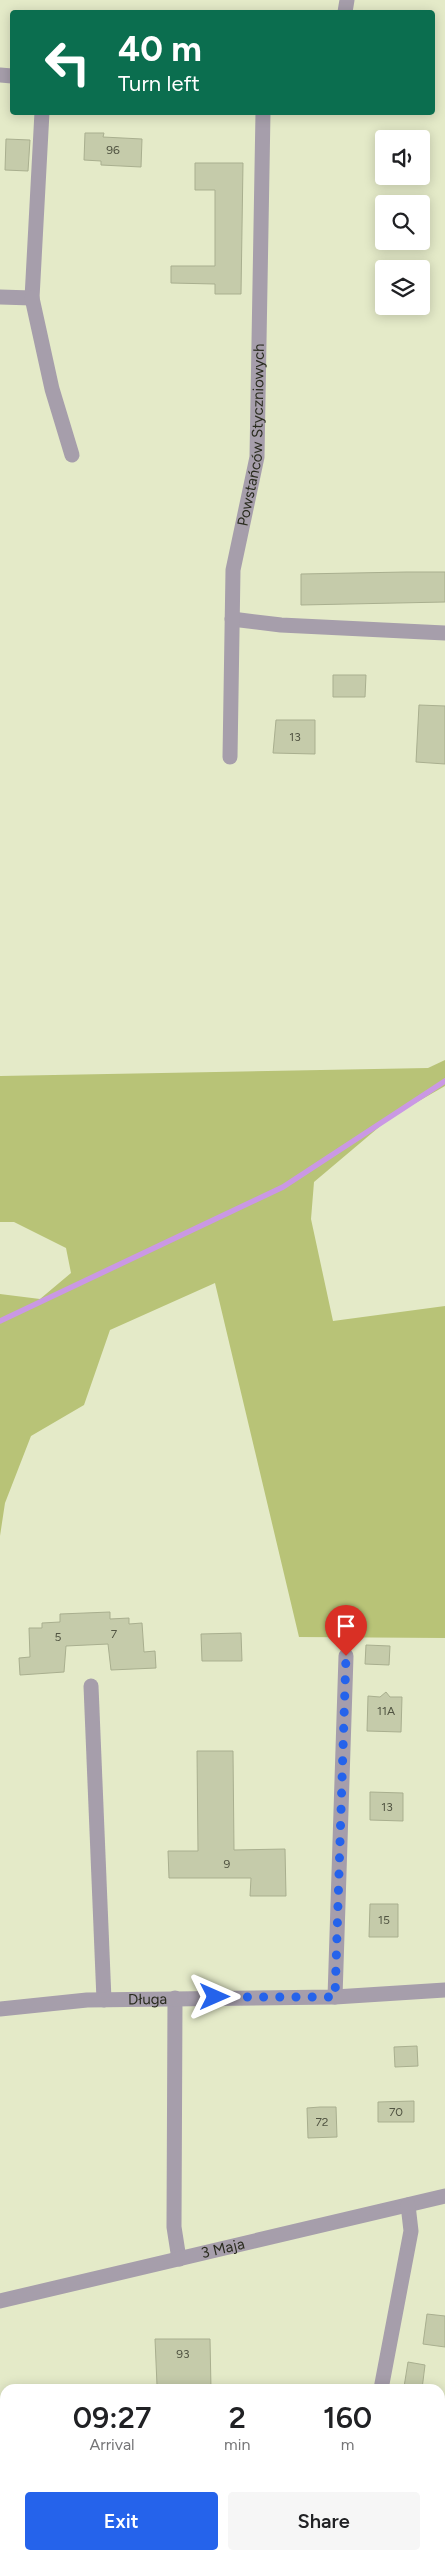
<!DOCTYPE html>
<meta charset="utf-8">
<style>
:root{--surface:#fff;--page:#f6f6f6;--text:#202124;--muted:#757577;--accent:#2563eb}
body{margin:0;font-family:Figtree,sans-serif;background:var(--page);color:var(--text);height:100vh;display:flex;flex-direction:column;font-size:19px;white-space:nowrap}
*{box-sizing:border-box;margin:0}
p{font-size:16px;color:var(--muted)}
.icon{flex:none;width:28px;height:28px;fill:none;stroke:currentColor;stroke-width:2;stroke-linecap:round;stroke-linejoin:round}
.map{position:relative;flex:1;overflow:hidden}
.side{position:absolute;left:0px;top:2384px;width:445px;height:176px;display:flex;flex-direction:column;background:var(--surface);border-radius:15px 15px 0 0;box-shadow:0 2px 12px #0003}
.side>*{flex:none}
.banner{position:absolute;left:10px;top:10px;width:425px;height:105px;border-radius:5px;box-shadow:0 2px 12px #0003;background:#0b6e4f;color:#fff;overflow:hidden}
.buttons{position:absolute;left:375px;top:130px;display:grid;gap:10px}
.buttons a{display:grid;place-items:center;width:55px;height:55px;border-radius:5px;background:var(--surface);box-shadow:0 2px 12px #0003;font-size:25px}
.pin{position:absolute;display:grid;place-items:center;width:42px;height:42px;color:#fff;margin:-51px -21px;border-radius:50% 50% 50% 0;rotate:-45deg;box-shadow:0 0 5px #0007}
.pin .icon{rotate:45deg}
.me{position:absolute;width:55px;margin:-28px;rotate:90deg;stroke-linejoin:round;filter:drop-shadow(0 0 4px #0008)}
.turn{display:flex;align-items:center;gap:18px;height:105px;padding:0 25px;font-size:22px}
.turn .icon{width:65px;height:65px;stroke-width:2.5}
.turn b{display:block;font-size:35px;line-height:42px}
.eta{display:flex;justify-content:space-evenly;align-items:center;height:85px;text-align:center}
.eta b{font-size:30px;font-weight:600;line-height:35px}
.cta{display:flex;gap:10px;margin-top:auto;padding:10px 25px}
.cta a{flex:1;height:58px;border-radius:5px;background:var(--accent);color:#fff;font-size:20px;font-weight:600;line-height:58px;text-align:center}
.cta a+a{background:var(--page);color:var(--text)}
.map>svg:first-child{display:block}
.green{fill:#b8c377}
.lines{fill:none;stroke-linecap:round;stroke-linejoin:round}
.stream{stroke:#ca98e4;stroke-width:5.5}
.building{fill:#c5cbaa;stroke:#a9af8f}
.minor{stroke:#a69eab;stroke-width:15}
.route{stroke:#2563eb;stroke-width:9;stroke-dasharray:0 16.2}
.labels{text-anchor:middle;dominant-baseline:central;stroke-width:4;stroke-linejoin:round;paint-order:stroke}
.number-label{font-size:12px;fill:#515442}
.street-label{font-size:15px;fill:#2a2c1f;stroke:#f1f7d5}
</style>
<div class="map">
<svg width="445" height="2559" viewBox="0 0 445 2559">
<rect width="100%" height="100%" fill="#e4eac8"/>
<!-- green -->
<polygon class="green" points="445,1060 445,1086 391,1117 314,1182 311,1219 333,1321 445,1306 445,1638 299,1637 215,1283 110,1330 84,1405 31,1436 5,1503 0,1536 0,1294 40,1299 71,1273 66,1248 14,1222 0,1222 0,1076 428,1068"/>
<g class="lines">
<!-- stream -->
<polyline class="stream" points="0,1321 283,1187 445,1081"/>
</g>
<!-- building -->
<g class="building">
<polygon points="85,133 104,133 103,137 142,139 141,167 101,165 101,161 84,160"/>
<polygon points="6,139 30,140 28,171 5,170"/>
<polygon points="195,163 243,163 241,294 215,294 215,284 171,283 171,266 215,266 215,190 195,190"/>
<polygon points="406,572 445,572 445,602 301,605 301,574"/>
<polygon points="333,675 366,675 365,697 333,697"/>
<polygon points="419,705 445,706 445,764 416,762"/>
<polygon points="276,720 315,720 315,754 273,753"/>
<polygon points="110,1612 110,1619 129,1618 129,1624 142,1623 144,1652 155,1651 156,1668 111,1670 108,1644 66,1646 64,1672 20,1675 19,1658 30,1657 29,1628 42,1628 42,1623 60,1622 60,1614"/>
<polygon points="241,1633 242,1661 202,1661 201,1634"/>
<polygon points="366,1645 390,1646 389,1665 365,1664"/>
<polygon points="386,1692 390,1697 402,1697 401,1732 367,1731 368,1696 380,1697"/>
<polygon points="197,1751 233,1751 234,1850 285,1849 286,1896 250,1896 251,1878 169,1878 168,1851 198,1851"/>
<polygon points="370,1792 403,1793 403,1821 370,1820"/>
<polygon points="370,1904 398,1904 398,1937 369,1937"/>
<polygon points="417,2046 418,2066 395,2067 394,2047"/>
<polygon points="414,2101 414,2122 378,2122 378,2102"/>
<polygon points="320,2107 336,2107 337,2137 308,2138 307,2108"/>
<polygon points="427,2314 445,2316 445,2347 423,2344"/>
<polygon points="155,2339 210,2339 211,2389 174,2389 174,2386 157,2385"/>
<polygon points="408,2362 425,2365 422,2389 404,2387"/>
</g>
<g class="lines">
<!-- minor -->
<g class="minor">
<polyline points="345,12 347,0"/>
<polyline points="0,75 12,76"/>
<polyline points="0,297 32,298 42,112"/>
<polyline points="32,298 52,389 72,455"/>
<polyline points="232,619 281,625 445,633"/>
<path id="s1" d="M230 757 233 570 257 457 263 112"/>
<polyline points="91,1686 104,2000"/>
<polyline points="335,1997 346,1656"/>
<polyline points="175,1998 174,2227 179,2259"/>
<path id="s2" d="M0 2009 87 2000 335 1997 445 1990"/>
<path id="s3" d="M0 2301 445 2196"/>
<polyline points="381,2389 411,2231 408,2205"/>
<polyline points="307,2559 308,2555"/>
</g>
</g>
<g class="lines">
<!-- route -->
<polyline class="route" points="215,1997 335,1997 346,1656"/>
</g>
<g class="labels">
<!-- number labels -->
<g class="number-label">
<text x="113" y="150">96</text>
<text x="295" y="737">13</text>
<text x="114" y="1634">7</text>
<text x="58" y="1637">5</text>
<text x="386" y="1711">11A</text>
<text x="387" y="1807">13</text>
<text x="227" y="1864">9</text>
<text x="384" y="1920">15</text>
<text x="396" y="2112">70</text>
<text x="322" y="2122">72</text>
<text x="183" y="2354">93</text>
</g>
<!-- street labels -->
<g class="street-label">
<text stroke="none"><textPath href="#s1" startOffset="324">Powstańców Styczniowych</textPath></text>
<text stroke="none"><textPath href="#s2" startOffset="148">Długa</textPath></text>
<text stroke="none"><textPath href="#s3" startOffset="229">3 Maja</textPath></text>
</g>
</g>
</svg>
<div class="buttons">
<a><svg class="icon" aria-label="sound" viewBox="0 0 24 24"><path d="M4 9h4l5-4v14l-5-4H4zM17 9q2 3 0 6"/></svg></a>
<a><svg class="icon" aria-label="search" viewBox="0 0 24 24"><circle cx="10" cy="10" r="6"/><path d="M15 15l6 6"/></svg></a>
<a><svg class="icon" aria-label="layers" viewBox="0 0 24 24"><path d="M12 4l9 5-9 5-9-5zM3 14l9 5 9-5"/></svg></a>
</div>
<div class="pin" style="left:346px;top:1656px;background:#d93025"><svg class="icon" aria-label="arrive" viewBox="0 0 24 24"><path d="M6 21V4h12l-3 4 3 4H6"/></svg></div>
<svg class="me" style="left:215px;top:1997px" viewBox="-20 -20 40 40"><path d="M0-17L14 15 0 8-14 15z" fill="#2563eb" stroke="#fff" stroke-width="4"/></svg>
<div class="banner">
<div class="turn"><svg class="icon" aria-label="left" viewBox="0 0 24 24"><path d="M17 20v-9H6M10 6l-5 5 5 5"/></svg><div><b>40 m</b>Turn left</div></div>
</div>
<section class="side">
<div class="eta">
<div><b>09:27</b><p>Arrival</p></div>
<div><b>2</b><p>min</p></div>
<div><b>160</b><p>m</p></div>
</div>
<div class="cta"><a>Exit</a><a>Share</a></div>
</section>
</div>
